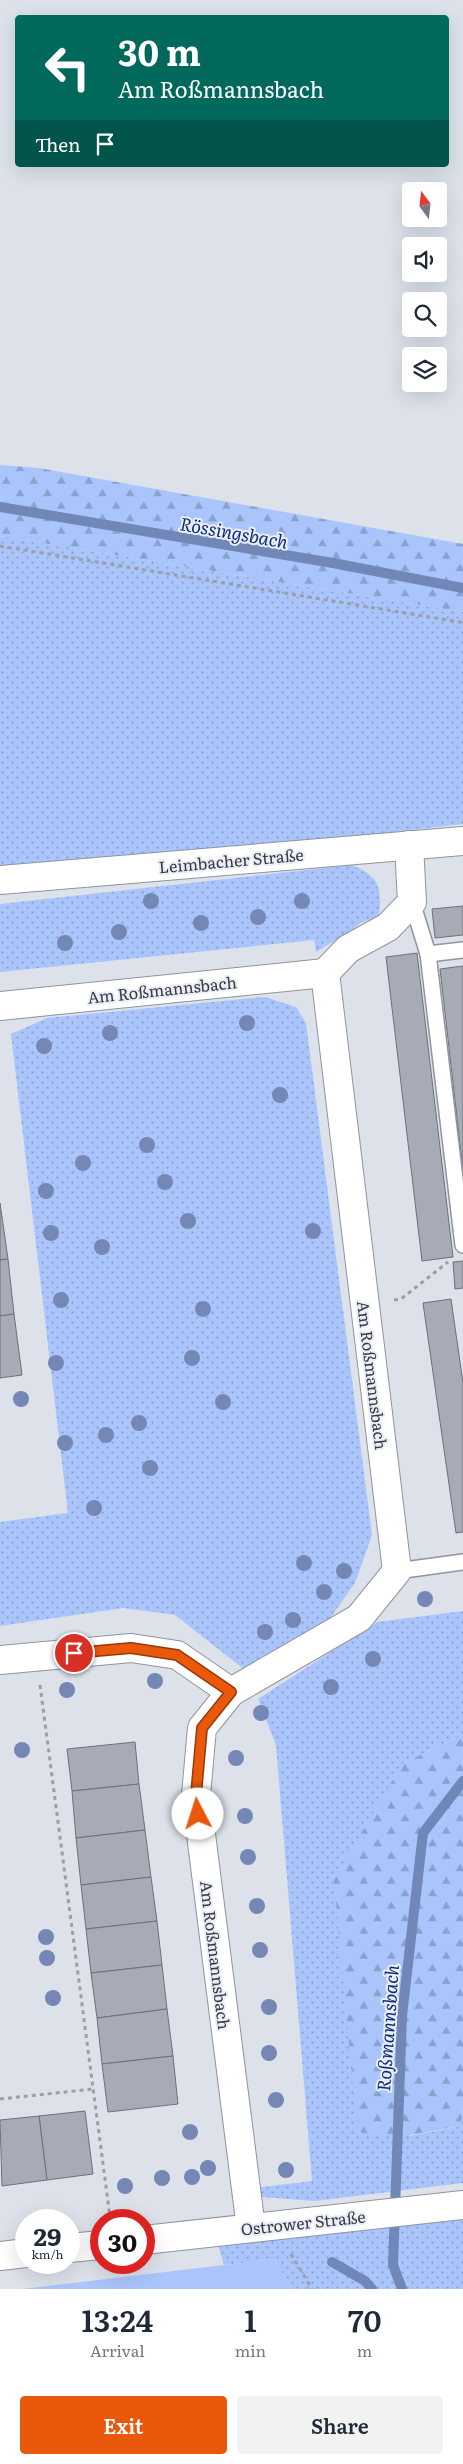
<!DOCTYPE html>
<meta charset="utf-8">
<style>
:root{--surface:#fff;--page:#f2f2f3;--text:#1f2937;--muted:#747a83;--accent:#ea580c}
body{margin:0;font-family:Literata,serif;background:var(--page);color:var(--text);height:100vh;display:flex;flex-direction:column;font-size:19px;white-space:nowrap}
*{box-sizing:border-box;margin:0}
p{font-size:16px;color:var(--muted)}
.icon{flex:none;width:28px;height:28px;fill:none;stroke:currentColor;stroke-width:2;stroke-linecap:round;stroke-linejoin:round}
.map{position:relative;height:2289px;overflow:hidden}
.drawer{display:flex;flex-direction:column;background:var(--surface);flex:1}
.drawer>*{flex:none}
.top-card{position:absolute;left:15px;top:15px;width:434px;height:152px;border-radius:5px;box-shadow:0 5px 20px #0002;background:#00695c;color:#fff;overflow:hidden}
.needle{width:32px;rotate:345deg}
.tools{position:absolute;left:402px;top:182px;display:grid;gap:10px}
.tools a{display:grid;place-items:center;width:45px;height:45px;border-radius:5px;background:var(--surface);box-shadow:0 5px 20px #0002;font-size:25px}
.speed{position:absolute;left:15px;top:2209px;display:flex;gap:10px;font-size:25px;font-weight:700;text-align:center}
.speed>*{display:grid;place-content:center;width:65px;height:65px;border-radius:50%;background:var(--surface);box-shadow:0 5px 20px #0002;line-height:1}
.speed small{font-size:12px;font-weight:400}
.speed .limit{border:8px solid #d22;background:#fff;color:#111}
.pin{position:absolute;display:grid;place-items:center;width:42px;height:42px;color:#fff;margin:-21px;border:2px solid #fff;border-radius:50%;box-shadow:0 1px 5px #0007}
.me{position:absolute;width:55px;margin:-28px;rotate:355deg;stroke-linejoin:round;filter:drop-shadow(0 0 4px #0008)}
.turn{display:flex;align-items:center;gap:18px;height:105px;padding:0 20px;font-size:22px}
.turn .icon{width:65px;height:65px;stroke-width:2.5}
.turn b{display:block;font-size:35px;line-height:42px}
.then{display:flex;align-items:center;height:48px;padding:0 20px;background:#0003;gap:10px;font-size:19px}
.eta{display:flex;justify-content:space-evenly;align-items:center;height:85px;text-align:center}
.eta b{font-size:30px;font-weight:600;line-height:35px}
.action{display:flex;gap:10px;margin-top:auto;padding:10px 20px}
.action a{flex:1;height:58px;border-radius:5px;background:var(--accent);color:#fff;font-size:20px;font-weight:600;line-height:58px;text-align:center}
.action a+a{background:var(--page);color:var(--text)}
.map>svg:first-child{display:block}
.grass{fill:url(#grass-dots)}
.forest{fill:url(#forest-firs)}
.garden{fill:#aac5fc}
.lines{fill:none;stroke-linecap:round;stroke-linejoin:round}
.stream{stroke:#7087b7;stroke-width:10}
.building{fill:#a6abb5;stroke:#6d717a}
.service-casing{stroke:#8f949d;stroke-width:18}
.minor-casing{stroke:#8f949d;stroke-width:30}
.tertiary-casing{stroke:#8f949d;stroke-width:30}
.path{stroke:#9b9fa6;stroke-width:3;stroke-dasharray:4 4;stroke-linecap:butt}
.service{stroke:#fff;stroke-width:15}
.minor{stroke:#fff;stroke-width:28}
.tertiary{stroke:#fff;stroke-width:28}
.tree{fill:#7487b5}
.route-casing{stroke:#983908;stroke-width:12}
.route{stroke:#ea580c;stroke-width:9}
.labels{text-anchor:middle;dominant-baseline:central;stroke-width:4;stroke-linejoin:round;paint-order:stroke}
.street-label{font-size:16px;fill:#383a3e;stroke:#e9eef8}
.water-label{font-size:18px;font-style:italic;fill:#102c78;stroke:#e9eef8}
</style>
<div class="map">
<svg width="463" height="2289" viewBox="0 0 463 2289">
<defs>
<pattern id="grass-dots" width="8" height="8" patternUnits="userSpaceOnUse" patternTransform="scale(1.25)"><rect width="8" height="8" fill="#aac5fc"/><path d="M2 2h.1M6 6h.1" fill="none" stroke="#8ba1cd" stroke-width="1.8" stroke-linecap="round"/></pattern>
<pattern id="forest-firs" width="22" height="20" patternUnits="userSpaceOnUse" patternTransform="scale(1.25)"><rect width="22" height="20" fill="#aac5fc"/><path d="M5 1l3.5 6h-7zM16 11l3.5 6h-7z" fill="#8ba1cd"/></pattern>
</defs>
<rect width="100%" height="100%" fill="#dce1ea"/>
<!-- grass -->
<g class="grass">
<polygon points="0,536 463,612 463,824 284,845 0,871"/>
<path d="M352 865C380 877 382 887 379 916L360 923 352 930 316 952 314 940 0 972V904Z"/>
<polygon points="265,997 296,1007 306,1023 372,1535 355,1583 331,1617 245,1670 175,1615 123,1608 0,1626 0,1522 68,1513 11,1034 47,1018"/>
<polygon points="463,1611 463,1735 403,1763 409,2136 461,2126 463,2107 463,2183 314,2201 262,2197 253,2188 312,2181 276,1745 258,1699 377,1622"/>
<polygon points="463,2218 463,2289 292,2289 274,2259 224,2265 218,2245"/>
</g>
<!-- forest -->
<g class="forest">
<polygon points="0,465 39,468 463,544 463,612 0,536"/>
<path d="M463 1735V2107L461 2126C421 2132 397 2142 357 2131L334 1879 403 1763Z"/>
</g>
<!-- garden -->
<polygon class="garden" points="274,2259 292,2289 22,2289"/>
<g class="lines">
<!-- stream -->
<g class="stream">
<polyline points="0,507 333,563 463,588"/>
<polyline points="332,2262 365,2281 372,2289"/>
<polyline points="402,2289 393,2265 402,2016 423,1833 463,1781"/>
</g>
</g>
<!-- building -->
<g class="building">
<polygon points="463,906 463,935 435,938 432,909"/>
<polygon points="417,953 453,1257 422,1261 386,957"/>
<polygon points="463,966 463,1170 440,969"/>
<polygon points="0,1203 8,1259 0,1260"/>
<polygon points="8,1259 14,1314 0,1316 0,1260"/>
<polygon points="463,1261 463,1288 455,1289 453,1262"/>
<polygon points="451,1299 463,1383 463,1532 456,1533 423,1303"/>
<polygon points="14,1314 22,1375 0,1378 0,1316"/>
<polygon points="135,1742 139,1784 72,1791 67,1749"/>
<polygon points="139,1784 145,1830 76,1838 72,1791"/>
<polygon points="145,1830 151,1877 81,1885 76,1838"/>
<polygon points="151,1877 157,1921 86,1929 81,1885"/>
<polygon points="157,1921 162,1965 91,1973 86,1929"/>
<polygon points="162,1965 167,2009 97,2018 91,1973"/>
<polygon points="167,2009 173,2056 102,2064 97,2018"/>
<polygon points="173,2056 178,2104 108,2112 102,2064"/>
<polygon points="85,2111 93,2174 47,2180 39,2116"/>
<polygon points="39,2116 47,2180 2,2186 0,2120"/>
</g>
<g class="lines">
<defs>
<g id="service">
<polyline points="412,902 428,954 463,1245"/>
<polyline points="428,954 463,950"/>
<polyline points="397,1571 463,1562"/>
</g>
<g id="minor">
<polyline points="0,1006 325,973"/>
<polyline points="0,1660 131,1648 177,1655 231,1692"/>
<polyline points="251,2228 196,1795 202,1728 231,1692 359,1618 397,1571 325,973 348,949 388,927 412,902 409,845"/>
<polyline points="144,2240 463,2205"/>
<polyline points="69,2248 101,2245"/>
<polyline points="0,2256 26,2253"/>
</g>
<polyline id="tertiary" points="0,880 463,841"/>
</defs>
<!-- service casing -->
<use href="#service" class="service-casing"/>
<!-- minor casing -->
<use href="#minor" class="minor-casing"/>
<!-- tertiary casing -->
<use href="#tertiary" class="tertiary-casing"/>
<!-- path -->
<g class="path">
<polyline points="0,546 460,622 463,625"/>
<polyline points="394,1300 401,1299 448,1262"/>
<polyline points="40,1685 110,2217"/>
<polyline points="0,2099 93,2089"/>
<polyline points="291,2254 312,2289"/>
</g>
<!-- service -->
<use href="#service" class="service"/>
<!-- minor -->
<use href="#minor" class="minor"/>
<!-- tertiary -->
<use href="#tertiary" class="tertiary"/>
</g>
<!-- trees -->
<g class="tree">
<circle cx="151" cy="901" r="8"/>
<circle cx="302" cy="901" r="8"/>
<circle cx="258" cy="917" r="8"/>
<circle cx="201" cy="923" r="8"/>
<circle cx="119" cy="932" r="8"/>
<circle cx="65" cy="943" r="8"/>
<circle cx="247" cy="1023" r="8"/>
<circle cx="110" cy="1033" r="8"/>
<circle cx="44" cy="1046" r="8"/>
<circle cx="280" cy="1095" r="8"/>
<circle cx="147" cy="1145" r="8"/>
<circle cx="83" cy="1163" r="8"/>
<circle cx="165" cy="1182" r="8"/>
<circle cx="46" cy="1191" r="8"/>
<circle cx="188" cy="1221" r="8"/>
<circle cx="313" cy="1231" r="8"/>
<circle cx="51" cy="1233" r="8"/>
<circle cx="102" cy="1247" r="8"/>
<circle cx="61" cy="1300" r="8"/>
<circle cx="203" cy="1309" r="8"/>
<circle cx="192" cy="1358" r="8"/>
<circle cx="56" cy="1363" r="8"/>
<circle cx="21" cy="1399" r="8"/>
<circle cx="223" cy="1402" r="8"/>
<circle cx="139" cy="1423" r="8"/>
<circle cx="106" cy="1435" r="8"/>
<circle cx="65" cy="1443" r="8"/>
<circle cx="150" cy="1468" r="8"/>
<circle cx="94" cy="1508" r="8"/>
<circle cx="304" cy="1563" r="8"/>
<circle cx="344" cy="1571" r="8"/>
<circle cx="324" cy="1592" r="8"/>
<circle cx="425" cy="1599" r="8"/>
<circle cx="293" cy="1620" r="8"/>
<circle cx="265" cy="1632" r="8"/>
<circle cx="373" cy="1659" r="8"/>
<circle cx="155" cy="1681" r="8"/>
<circle cx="331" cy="1687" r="8"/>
<circle cx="67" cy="1690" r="8"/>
<circle cx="261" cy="1713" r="8"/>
<circle cx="22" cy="1750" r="8"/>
<circle cx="236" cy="1758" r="8"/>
<circle cx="245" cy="1816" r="8"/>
<circle cx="248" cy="1857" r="8"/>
<circle cx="257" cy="1906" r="8"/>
<circle cx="46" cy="1937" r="8"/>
<circle cx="260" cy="1950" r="8"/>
<circle cx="47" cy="1958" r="8"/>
<circle cx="53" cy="1998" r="8"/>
<circle cx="269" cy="2007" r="8"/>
<circle cx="269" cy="2053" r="8"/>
<circle cx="276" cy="2100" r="8"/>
<circle cx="190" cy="2132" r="8"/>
<circle cx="208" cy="2168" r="8"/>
<circle cx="286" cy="2170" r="8"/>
<circle cx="192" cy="2177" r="8"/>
<circle cx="162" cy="2178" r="8"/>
<circle cx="125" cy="2186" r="8"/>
</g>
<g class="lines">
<defs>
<polyline id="route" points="74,1653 131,1648 177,1655 231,1692 202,1728 196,1795 198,1814"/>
</defs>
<!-- route casing -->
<use href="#route" class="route-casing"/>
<!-- route -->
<use href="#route" class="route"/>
</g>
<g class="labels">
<!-- street labels -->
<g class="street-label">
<text transform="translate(231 860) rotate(-5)">Leimbacher Straße</text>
<text transform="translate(162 989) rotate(-6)">Am Roßmannsbach</text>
<text transform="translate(373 1375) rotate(83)">Am Roßmannsbach</text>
<text transform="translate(216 1955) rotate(83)">Am Roßmannsbach</text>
<text transform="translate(303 2222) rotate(-6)">Ostrower Straße</text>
</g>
<!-- water labels -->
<g class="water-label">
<text transform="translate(234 532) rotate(10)">Rössingsbach</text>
<text transform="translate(387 2028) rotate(-86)">Roßmannsbach</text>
</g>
</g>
</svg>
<div class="tools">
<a><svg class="needle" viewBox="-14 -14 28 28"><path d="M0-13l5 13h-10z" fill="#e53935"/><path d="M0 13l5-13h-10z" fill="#747a83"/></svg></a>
<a><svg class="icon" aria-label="sound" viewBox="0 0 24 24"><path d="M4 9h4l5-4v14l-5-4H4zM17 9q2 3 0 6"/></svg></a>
<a><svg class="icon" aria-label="search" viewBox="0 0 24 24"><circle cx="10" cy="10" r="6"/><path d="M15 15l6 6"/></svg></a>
<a><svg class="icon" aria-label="layers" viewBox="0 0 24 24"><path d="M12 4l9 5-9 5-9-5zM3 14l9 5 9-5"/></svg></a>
</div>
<div class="speed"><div>29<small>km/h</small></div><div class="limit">30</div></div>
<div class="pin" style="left:74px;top:1653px;background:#d93025"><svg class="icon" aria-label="arrive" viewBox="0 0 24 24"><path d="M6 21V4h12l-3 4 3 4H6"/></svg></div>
<svg class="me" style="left:198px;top:1814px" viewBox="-20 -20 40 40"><circle r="19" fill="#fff"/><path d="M0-13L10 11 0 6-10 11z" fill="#ea580c"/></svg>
<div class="top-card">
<div class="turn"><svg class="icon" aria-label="left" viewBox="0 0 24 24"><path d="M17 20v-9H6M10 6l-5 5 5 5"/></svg><div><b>30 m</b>Am Roßmannsbach</div></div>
<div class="then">Then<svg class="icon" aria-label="arrive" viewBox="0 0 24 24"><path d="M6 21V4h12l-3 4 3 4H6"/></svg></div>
</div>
</div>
<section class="drawer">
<div class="eta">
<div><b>13:24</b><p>Arrival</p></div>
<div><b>1</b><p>min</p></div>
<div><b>70</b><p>m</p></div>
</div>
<div class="action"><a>Exit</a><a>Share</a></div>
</section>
